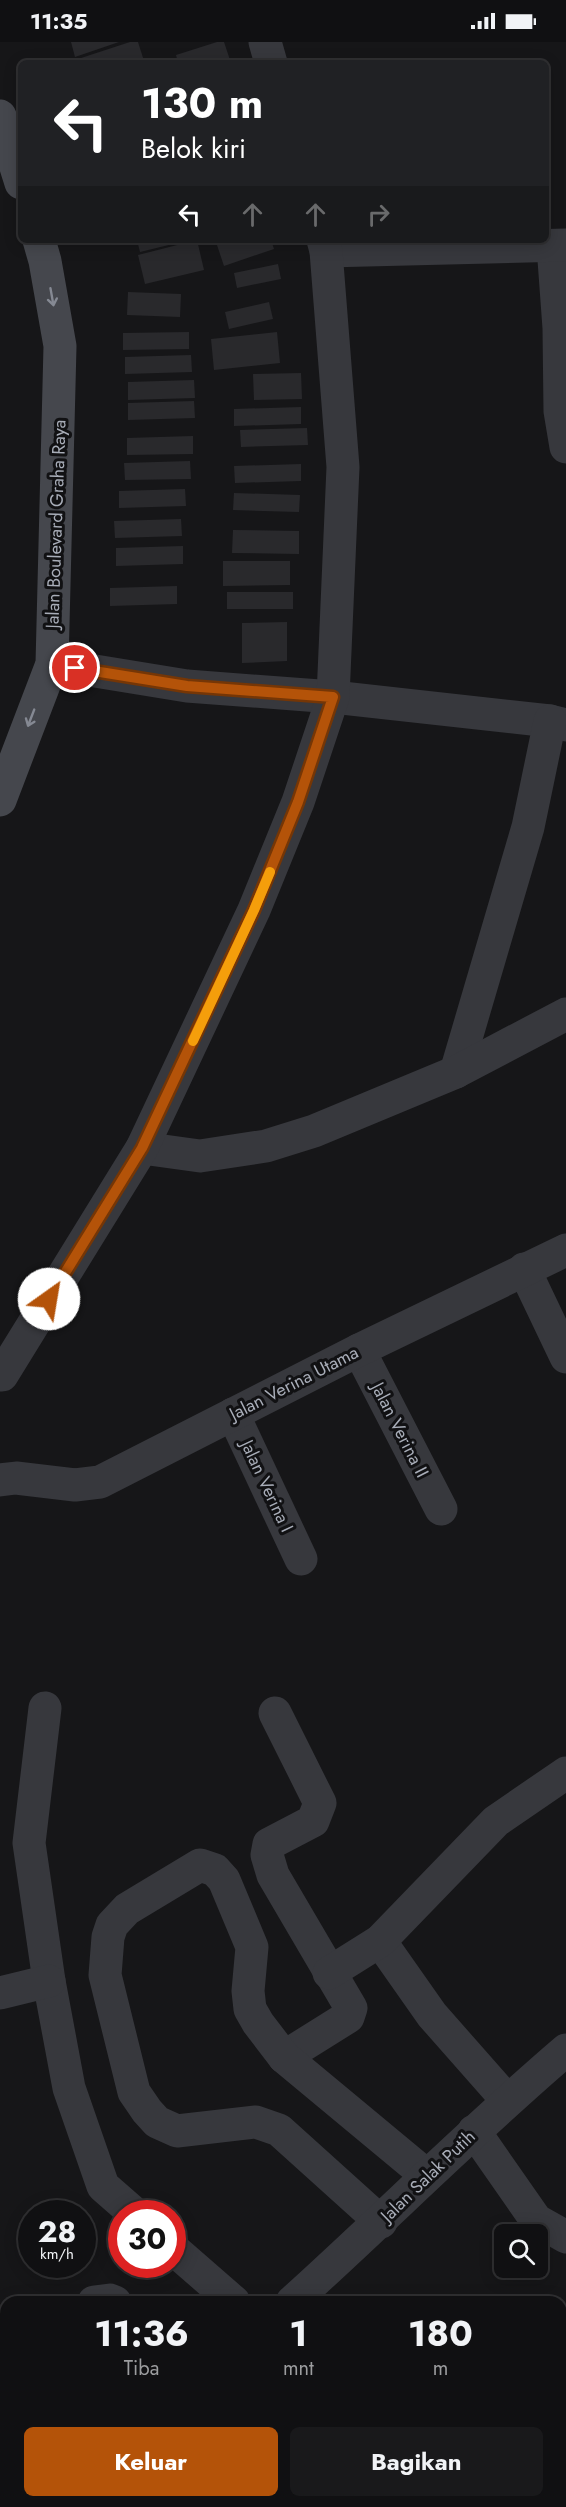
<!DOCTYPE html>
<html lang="id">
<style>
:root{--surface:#101012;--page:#19191b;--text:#f1f3f6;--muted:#9c9d9f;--line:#303032;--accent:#b45309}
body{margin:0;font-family:Jost,sans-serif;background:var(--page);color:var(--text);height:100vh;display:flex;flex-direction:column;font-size:22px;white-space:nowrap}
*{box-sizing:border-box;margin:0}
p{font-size:20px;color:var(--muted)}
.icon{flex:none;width:33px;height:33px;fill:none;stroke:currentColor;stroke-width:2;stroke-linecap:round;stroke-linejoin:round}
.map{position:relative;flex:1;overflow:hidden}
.details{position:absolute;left:0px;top:2254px;width:567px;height:212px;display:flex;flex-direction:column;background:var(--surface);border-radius:18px 18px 0 0;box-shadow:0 3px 15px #0003,0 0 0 2px var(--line)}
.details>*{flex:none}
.hud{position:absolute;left:18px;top:18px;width:531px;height:183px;border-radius:9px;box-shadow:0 3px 15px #0003,0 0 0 2px var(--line);background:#202124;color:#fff;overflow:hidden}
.fabs{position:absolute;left:494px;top:2182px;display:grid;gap:12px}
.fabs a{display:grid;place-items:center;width:54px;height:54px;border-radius:9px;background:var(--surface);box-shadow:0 3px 15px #0003,0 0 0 2px var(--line);font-size:30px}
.speed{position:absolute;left:18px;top:2158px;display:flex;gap:12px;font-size:30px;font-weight:700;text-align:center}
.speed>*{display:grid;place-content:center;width:78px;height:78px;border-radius:50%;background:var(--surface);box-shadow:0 3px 15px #0003,0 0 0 2px var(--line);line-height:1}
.speed small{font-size:15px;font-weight:400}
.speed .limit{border:9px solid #d22;background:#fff;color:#111}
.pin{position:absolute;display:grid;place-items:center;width:51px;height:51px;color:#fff;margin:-26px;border:3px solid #fff;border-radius:50%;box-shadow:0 2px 6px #0007}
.me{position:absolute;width:66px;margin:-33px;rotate:32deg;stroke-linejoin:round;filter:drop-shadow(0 0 4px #0008)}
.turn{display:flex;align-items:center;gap:21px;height:126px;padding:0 24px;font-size:27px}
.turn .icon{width:78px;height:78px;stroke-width:2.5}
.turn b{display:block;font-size:42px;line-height:51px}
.lanes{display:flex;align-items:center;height:57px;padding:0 24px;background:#0003;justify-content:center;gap:30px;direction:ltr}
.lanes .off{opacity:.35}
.eta{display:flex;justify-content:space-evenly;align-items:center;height:102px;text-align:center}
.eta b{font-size:36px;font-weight:700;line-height:42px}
.action{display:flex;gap:12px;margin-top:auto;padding:12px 24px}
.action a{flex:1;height:69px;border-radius:9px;background:var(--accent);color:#fff;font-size:24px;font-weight:700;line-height:69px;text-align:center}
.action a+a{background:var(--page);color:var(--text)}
.status{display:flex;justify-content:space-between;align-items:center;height:42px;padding:0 30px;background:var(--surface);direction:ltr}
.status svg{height:16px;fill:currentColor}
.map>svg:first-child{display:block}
.building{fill:#29292c}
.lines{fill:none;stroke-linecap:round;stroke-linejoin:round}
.street{stroke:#37383d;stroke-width:33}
.secondary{stroke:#45474d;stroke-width:33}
.oneway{stroke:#858993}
.route-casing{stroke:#753606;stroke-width:15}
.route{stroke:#b45309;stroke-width:10}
.slow{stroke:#f59e0b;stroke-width:10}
.labels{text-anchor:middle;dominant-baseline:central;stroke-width:6;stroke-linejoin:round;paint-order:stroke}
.street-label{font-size:18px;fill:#a8adb8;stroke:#111113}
</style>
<div class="status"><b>11:35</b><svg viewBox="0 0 49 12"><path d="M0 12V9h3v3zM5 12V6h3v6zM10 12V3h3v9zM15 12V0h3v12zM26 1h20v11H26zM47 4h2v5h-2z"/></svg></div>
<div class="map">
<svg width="566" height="2465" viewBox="0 0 566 2465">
<rect width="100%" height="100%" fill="#161618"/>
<!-- building -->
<g class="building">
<polygon points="71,0 119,0 75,15"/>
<polygon points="130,0 138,0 144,19 80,21 78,17"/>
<polygon points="217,0 224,0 231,21 178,21 176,13"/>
<polygon points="137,198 185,198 185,199 140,210"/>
<polygon points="197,198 204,228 145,242 138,213"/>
<polygon points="223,198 271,198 274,207 224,224 216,200"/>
<polygon points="278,222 281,237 237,246 234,231"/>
<polygon points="128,250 181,252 180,275 127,273"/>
<polygon points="269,260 273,277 229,287 225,270"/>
<polygon points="189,290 189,307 123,308 123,291"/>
<polygon points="277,290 280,321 214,328 211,297"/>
<polygon points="191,313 192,330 125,332 125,315"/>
<polygon points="301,331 302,357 254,358 253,332"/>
<polygon points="194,338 195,356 128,358 128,340"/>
<polygon points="194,359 195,376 128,378 128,361"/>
<polygon points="301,365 301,382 234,384 234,367"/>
<polygon points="307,386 308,403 241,405 240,388"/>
<polygon points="193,394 193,412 127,413 127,396"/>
<polygon points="190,419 191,437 125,438 124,421"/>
<polygon points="301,422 301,439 235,441 234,424"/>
<polygon points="185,447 186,464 119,466 119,449"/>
<polygon points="234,451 300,453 299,470 233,468"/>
<polygon points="181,477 182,494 115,496 114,479"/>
<polygon points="233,488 299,489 299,512 232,511"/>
<polygon points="183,504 183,522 116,524 116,506"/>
<polygon points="223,519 290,519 290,543 223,544"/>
<polygon points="177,544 177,562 110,564 110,546"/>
<rect x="227" y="550" width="66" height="17"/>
<polygon points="287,580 287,619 242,621 242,581"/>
</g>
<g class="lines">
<!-- street -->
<g class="street">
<polyline points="265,0 271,21"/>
<polyline points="553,204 559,286 560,369 566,405"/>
<polyline points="326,209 566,203"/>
<polyline points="52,622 187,644 333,655 550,679 566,683"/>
<polyline points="456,1030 528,785 550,679"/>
<polyline points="142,1106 200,1114 266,1104 314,1089 456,1030 566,972"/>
<polyline points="524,1227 566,1315"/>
<polyline points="359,1308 441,1467"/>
<polyline points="2,1333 142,1106 254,868 298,760 333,655 343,425 326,209 323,198"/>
<polyline points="233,1372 301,1517"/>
<polyline points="0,1438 16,1436 75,1443 100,1440 359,1308 566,1208"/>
<polyline points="45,1666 29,1801 49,1939 69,2046 103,2144 135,2172"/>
<polyline points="275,1671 320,1761 313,1779 269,1802 267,1813 273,1833 351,1966 348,1975 284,2015"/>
<polyline points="380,1899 432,1973 507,2058"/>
<polyline points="329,1931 380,1899 496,1779 566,1731"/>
<polyline points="0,1951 49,1939"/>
<polyline points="474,2089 536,2178 566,2195"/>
<polyline points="381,2180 279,2088 256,2080 177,2089 157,2080 147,2069 134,2050 105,1933 108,1895 112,1883 127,1867 200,1823 215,1828 224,1838 252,1905 248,1949 250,1967 258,1981 284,2015 426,2133"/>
<polyline points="172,2206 234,2260"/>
<polyline points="94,2260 110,2258 115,2260"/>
<path d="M292 2260C384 2177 471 2089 566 2008"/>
<polyline points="0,2430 6,2428"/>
<polyline points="353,2465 355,2460"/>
</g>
<!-- secondary -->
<g class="secondary">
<polyline points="0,74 21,141"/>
<polyline points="0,758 52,622 60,304 45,219 39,198"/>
</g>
</g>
<!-- one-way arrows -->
<defs><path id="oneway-shaft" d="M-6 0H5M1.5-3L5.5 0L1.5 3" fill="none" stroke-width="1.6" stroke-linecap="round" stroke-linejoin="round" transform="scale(1.5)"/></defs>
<g class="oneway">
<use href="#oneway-shaft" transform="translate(52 255) rotate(80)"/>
<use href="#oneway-shaft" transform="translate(31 676) rotate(111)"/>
</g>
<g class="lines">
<defs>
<polyline id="route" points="49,1257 142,1106 254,868 298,760 333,655 187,644 75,626"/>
</defs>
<!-- route casing -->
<use href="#route" class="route-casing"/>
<!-- route -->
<use href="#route" class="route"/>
<!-- slow -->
<polyline class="slow" points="193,999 254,868 270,830"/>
</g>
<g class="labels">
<!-- street labels -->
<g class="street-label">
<text transform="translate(56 482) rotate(-88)">Jalan Boulevard Graha Raya</text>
<text transform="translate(294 1341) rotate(-27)">Jalan Verina Utama</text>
<text transform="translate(400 1388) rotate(63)">Jalan Verina II</text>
<text transform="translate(267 1444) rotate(65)">Jalan Verina I</text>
<text transform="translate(428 2134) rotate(-44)">Jalan Salak Putih</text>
</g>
</g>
</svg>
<div class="fabs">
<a><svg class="icon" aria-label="search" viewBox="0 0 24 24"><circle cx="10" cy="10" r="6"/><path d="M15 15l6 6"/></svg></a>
</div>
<div class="speed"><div>28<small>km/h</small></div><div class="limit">30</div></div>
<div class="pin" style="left:75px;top:626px;background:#d93025"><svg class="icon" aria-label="arrive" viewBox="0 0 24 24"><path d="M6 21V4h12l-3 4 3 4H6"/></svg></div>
<svg class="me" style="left:49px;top:1257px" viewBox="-20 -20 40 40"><circle r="19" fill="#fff"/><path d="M0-13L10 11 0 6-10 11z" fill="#b45309"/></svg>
<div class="hud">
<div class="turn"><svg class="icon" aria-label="left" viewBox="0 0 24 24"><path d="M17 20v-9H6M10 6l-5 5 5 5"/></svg><div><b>130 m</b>Belok kiri</div></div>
<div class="lanes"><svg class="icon" aria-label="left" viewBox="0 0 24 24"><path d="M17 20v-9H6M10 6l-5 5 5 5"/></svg><svg class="icon off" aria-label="ahead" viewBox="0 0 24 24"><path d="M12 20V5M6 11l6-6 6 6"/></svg><svg class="icon off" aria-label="ahead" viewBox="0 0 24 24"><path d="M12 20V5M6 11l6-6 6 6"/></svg><svg class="icon off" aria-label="right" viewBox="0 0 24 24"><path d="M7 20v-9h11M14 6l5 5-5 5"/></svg></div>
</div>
<section class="details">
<div class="eta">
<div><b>11:36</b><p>Tiba</p></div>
<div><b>1</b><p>mnt</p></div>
<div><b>180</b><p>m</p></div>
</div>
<div class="action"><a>Keluar</a><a>Bagikan</a></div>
</section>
</div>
